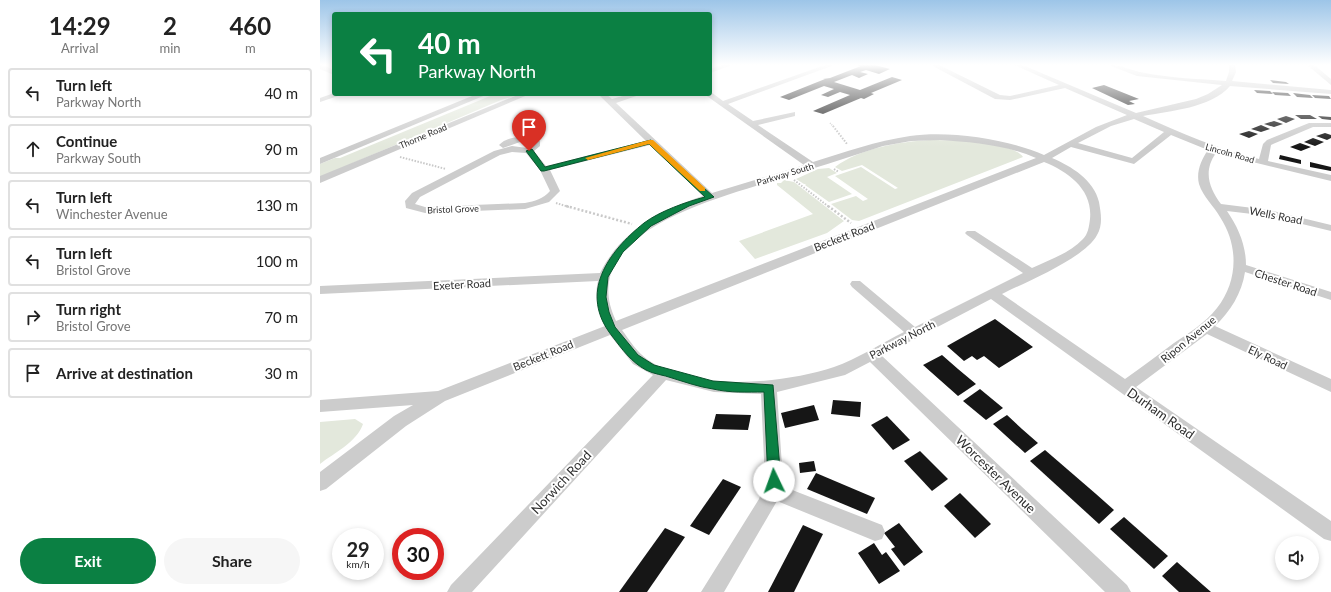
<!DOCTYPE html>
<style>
:root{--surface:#fff;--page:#f6f6f6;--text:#222;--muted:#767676;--line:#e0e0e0;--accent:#0b8043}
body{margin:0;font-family:Lato,sans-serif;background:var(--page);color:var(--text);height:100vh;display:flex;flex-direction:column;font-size:15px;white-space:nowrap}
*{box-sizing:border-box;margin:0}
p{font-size:13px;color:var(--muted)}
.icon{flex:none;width:22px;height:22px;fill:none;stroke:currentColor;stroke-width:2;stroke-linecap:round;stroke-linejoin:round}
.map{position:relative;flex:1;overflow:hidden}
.sheet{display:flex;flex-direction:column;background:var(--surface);width:320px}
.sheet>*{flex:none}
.top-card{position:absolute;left:12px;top:12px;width:380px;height:84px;border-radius:4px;box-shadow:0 2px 6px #0003;background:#0b8043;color:#fff;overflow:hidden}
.controls{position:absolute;left:955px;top:536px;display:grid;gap:8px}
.controls a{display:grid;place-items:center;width:44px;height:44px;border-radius:50%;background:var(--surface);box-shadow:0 2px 6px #0003;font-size:20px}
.speed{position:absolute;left:12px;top:528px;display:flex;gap:8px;font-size:20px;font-weight:700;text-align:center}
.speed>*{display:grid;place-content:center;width:52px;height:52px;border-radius:50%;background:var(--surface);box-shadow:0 2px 6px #0003;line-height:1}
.speed small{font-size:10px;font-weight:400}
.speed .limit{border:6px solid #d22;background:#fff;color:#111}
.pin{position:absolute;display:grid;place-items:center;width:34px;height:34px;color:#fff;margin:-41px -17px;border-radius:50% 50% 50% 0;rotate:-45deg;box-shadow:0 0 4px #0007}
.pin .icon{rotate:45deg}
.me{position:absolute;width:44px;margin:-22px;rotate:357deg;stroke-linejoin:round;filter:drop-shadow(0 0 3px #0008)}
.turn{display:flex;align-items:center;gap:14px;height:84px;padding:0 20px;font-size:18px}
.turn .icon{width:52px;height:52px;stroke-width:2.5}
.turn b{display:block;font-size:28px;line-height:34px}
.eta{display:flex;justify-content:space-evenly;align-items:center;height:68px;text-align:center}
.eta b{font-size:24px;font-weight:700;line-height:28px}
.cta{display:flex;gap:8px;margin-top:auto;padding:8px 20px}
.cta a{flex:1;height:46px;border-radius:24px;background:var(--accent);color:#fff;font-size:16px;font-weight:700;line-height:46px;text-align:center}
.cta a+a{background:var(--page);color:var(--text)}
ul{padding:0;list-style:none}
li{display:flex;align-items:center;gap:12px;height:50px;margin:0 8px 6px;padding:0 12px;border:2px solid var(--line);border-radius:4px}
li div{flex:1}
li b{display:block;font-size:15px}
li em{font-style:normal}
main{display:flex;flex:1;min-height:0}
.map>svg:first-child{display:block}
.green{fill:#e3e8dc}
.building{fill:#161616}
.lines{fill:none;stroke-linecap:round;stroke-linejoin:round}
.path-far2{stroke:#c9c9c9;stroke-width:1.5;stroke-dasharray:1 1;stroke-linecap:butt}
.path-far1{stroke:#c9c9c9;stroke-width:2;stroke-dasharray:1.5 1.5;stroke-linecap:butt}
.path{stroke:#c9c9c9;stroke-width:2.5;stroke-dasharray:2 2;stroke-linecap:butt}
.minor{fill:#ccc;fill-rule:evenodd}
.route{fill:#0b8043;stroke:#07532c}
.slow{fill:#f59e0b}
.labels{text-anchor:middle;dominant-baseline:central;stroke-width:4;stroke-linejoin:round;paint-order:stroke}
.far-street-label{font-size:9px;fill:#2f2f2f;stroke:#fff}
.street-label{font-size:11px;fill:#2f2f2f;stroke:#fff}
.near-street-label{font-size:13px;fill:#2f2f2f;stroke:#fff}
</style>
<main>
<section class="sheet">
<div class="eta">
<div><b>14:29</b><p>Arrival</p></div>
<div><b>2</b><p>min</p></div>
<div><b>460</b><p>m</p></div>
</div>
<ul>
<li><svg class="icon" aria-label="left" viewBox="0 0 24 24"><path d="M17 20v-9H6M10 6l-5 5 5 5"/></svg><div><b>Turn left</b><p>Parkway North</p></div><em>40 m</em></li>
<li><svg class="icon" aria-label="ahead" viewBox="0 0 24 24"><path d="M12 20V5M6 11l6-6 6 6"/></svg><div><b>Continue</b><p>Parkway South</p></div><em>90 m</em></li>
<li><svg class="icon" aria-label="left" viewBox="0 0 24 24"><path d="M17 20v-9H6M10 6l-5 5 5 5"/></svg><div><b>Turn left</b><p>Winchester Avenue</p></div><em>130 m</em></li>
<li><svg class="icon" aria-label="left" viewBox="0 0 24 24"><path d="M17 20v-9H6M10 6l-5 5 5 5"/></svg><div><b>Turn left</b><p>Bristol Grove</p></div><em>100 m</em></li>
<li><svg class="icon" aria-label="right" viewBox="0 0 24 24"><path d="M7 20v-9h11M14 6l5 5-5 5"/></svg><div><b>Turn right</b><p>Bristol Grove</p></div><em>70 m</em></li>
<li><svg class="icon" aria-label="arrive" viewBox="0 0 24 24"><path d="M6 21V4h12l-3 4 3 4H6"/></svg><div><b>Arrive at destination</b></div><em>30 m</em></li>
</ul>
<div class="cta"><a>Exit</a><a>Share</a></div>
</section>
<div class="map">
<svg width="1011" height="592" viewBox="0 0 1011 592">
<rect width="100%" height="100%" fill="#fff"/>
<!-- green -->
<g class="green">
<polygon points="175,94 201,94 181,100 0,177 0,164 15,158 20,158"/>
<path d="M609 140C629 140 692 141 703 157L539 221 532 220 511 204 536 196 543 201 548 199 515 176 541 167 575 189 578 188 542 165 522 171 515 167C541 148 578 142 609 140Z"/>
<polygon points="509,168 517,173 507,177 532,194 509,202 485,185 486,184 484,184 476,179 498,169"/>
<polygon points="464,180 474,182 524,221 507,233 435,259 419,241 493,214 457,185 457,183 461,183"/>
<path d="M35 419 43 424C37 442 14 453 0 464V422Z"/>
</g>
<!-- building -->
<g class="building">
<polygon points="541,64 551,64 570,69 559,74 546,70 540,72 548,74 539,78 532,75 514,82 540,90 572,77 582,80 551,93 554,94 544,99 541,98 503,114 493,111 530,95 520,92 508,97 501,95 514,89 504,86 469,100 460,97 505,79 503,79 510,78 541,66 537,65"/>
<polygon points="950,80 966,82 969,84 953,83"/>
<polygon points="784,85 819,99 809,101 815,104 808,105 772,88"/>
<polygon points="934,90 950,91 953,94 937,93"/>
<polygon points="952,92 968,93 971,96 955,95"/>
<polygon points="973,93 990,95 993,98 977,97"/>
<polygon points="992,95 1009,96 1011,99 995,98"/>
<polygon points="975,115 990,115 997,119 981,119"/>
<polygon points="966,116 975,119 966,123 957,119"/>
<polygon points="998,116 1011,117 1011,120 1002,119"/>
<polygon points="954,121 963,124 954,127 944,124"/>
<polygon points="941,125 950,129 941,132 931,129"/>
<polygon points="929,131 938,134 929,138 919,134"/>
<polygon points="1005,133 1011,135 1011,138 1007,140 996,136"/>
<polygon points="993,138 1004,142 995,146 984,142"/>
<polygon points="980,143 991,147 981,151 970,147"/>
<polygon points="960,155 981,160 981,164 959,159"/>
<polygon points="990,162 1011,167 1011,171 990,167"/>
<polygon points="675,319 713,347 679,368 664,356 657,360 652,356 644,361 627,346"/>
<polygon points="622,355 638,369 656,384 638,396 603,365"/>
<polygon points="660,389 683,408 666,420 643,401"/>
<polygon points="513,400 541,402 540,417 511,414"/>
<polygon points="494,405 499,420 465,428 461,413"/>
<polygon points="396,414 431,415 428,430 392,429"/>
<polygon points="687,415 702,429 718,443 705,453 673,424"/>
<polygon points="567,416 590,440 573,450 551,425"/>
<polygon points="725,450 776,494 794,510 779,524 710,461"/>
<polygon points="600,451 628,479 612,491 584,461"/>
<polygon points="494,461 496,471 480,473 479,463"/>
<polygon points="496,473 555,498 547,514 487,489"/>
<polygon points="403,479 421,487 389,535 370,526"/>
<polygon points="640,493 671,524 655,538 624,506"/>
<polygon points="804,517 848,556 834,569 790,529"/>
<polygon points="579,523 603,552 584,566 571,549 575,547 564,533"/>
<polygon points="483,525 503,534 474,592 448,592"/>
<polygon points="345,528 365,537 327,592 299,592"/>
<polygon points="554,543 562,555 566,552 580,571 559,584 538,553"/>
<polygon points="857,562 883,585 891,592 859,592 842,576"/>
</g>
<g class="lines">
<!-- path-far2 -->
<polyline class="path-far2" points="510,123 514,127"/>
<!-- path-far1 -->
<g class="path-far1">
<polyline points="513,126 527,144"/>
<polyline points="80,157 126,169"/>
<polyline points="514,169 519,172"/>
<polyline points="474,180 509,207"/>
<polyline points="236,203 249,207"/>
</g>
<!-- path -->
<g class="path">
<polyline points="246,206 312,224"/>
<polyline points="508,206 531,223"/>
</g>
<!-- minor -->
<g class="minor">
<polygon points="0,64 14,70 14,75 0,69"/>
<polygon points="405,64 415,64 390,73 390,69"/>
<path d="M508 64H517L408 104 433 121 475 112V116L438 125 493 162C525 152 556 141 590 136 629 130 687 139 724 155L776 127 807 115 745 88 690 100 675 99 609 64H617L680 95 690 96 739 85 692 64H700L816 113 876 99 888 94 902 85 817 76 786 64C800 64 811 71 825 73 851 78 879 79 906 81L909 72V64H915L916 72 912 81 1011 90V94L910 86C891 108 850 111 823 116 861 133 898 149 939 159L943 144 947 140 989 123H1011V127H993L953 144 951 145 948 161 1011 175V181L896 153C883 171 889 188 901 204L949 210 1011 225V231L949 216 907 211C918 227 926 245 926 265L1011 292V300L925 272C922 293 910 312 895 326L1011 379V392L887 334 816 387 1011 521V541L1004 539 671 299 562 356 807 585 811 592H785L550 362 525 375 457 392 463 481 462 486 562 525 565 532 562 539 555 541 457 501 404 592H381L439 499 445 481 441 394 394 392 346 380 152 592H127L131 585 333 375 313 364 290 335 125 401 86 426 6 489 0 491V472L74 416 93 405 0 412V400L118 391 285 326C278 311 274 297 278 281L0 294V286L280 273C301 231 340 210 383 196L330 145 230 170 240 191 229 202 205 209 105 213 86 208 85 201 92 193 174 151 192 146 207 148 212 145 208 142H200L183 148 179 145C188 135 208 135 220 141V146L214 151 226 166 326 141 278 94H286L292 99 310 94H322L296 103 392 193 478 167 484 165 384 94 391 92 403 101ZM814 119 844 132 812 158 758 143 791 126ZM851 135 888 150C881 160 876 172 879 184 883 197 894 206 900 217 919 246 918 281 897 308 885 323 869 333 854 343 838 355 822 367 805 379L682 294C706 282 765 258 777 235 783 225 781 214 779 202 774 180 751 166 732 158L751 147 814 164ZM620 140C652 142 686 145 716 158L296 321C254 233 396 199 452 181 489 170 526 158 563 146L591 141ZM192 152 206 153 220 170 230 191C223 199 215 201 205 203L105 207 95 204 100 197 180 155ZM724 162C749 172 773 190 770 219 769 227 768 234 763 239 750 253 729 260 712 268L655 231H647L645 233 647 235 703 273 595 327 540 281H532L530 284 532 287 584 332C562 343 537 359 514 367 462 384 375 392 328 360 317 352 310 341 302 330Z"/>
<polygon points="986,64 993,64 1011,79 1011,85"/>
<polygon points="14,93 24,94 0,102 0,98"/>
<polygon points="157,94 168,94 0,164 0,158"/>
<polygon points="200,94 210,94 0,183 0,176"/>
</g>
</g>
<!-- sky -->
<linearGradient id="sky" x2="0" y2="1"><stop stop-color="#9dc5e8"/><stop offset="0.44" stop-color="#fff"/><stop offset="1" stop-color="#fff" stop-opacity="0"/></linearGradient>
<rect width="1011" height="147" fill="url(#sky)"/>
<!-- route -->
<path class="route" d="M331 140 394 197 369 206 331 226 303 252 288 277 286 297 289 312 295 327 318 355 334 365 393 381 453 385 461 481 459 485 454 486 450 485 448 481 444 392C427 392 410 393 393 389 379 387 365 382 352 378 344 375 333 374 326 370 311 362 302 349 292 336 258 293 288 252 324 223 340 211 366 202 385 197L329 144 224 171H221L206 151 212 149 225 167Z"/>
<!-- slow -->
<polygon class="slow" points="329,140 333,140 385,188 385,191 380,191 329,144 268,160 265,158"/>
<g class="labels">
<!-- far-street labels -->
<g class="far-street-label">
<text transform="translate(103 136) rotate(-23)">Thorne Road</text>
<text transform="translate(910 153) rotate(16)">Lincoln Road</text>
<text transform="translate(465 174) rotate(-17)">Parkway South</text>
<text transform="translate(133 209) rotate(-2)">Bristol Grove</text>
</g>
<!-- street labels -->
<g class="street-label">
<text transform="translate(956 215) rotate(11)">Wells Road</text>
<text transform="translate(524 236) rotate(-21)">Beckett Road</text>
<text transform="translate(966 282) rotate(18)">Chester Road</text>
<text transform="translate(142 284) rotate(-3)">Exeter Road</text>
<text transform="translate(582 339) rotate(-27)">Parkway North</text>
<text transform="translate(868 339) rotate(-39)">Ripon Avenue</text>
<text transform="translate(223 355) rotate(-22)">Beckett Road</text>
<text transform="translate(948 357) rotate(25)">Ely Road</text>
</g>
<!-- near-street labels -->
<g class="near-street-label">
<text transform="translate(841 413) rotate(35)">Durham Road</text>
<text transform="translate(676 474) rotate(44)">Worcester Avenue</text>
<text transform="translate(241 482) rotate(-47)">Norwich Road</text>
</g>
</g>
</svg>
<div class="controls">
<a><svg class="icon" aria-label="sound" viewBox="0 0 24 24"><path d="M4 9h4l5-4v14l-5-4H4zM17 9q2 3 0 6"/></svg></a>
</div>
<div class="speed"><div>29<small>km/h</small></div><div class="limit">30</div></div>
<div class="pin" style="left:209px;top:151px;background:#d93025"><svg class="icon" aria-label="arrive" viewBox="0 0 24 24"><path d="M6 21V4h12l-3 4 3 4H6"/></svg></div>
<svg class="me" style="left:454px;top:481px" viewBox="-20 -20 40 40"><circle r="19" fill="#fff"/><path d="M0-13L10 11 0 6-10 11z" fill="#0b8043"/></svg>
<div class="top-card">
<div class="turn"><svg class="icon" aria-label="left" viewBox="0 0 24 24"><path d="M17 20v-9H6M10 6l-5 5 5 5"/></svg><div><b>40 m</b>Parkway North</div></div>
</div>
</div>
</main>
